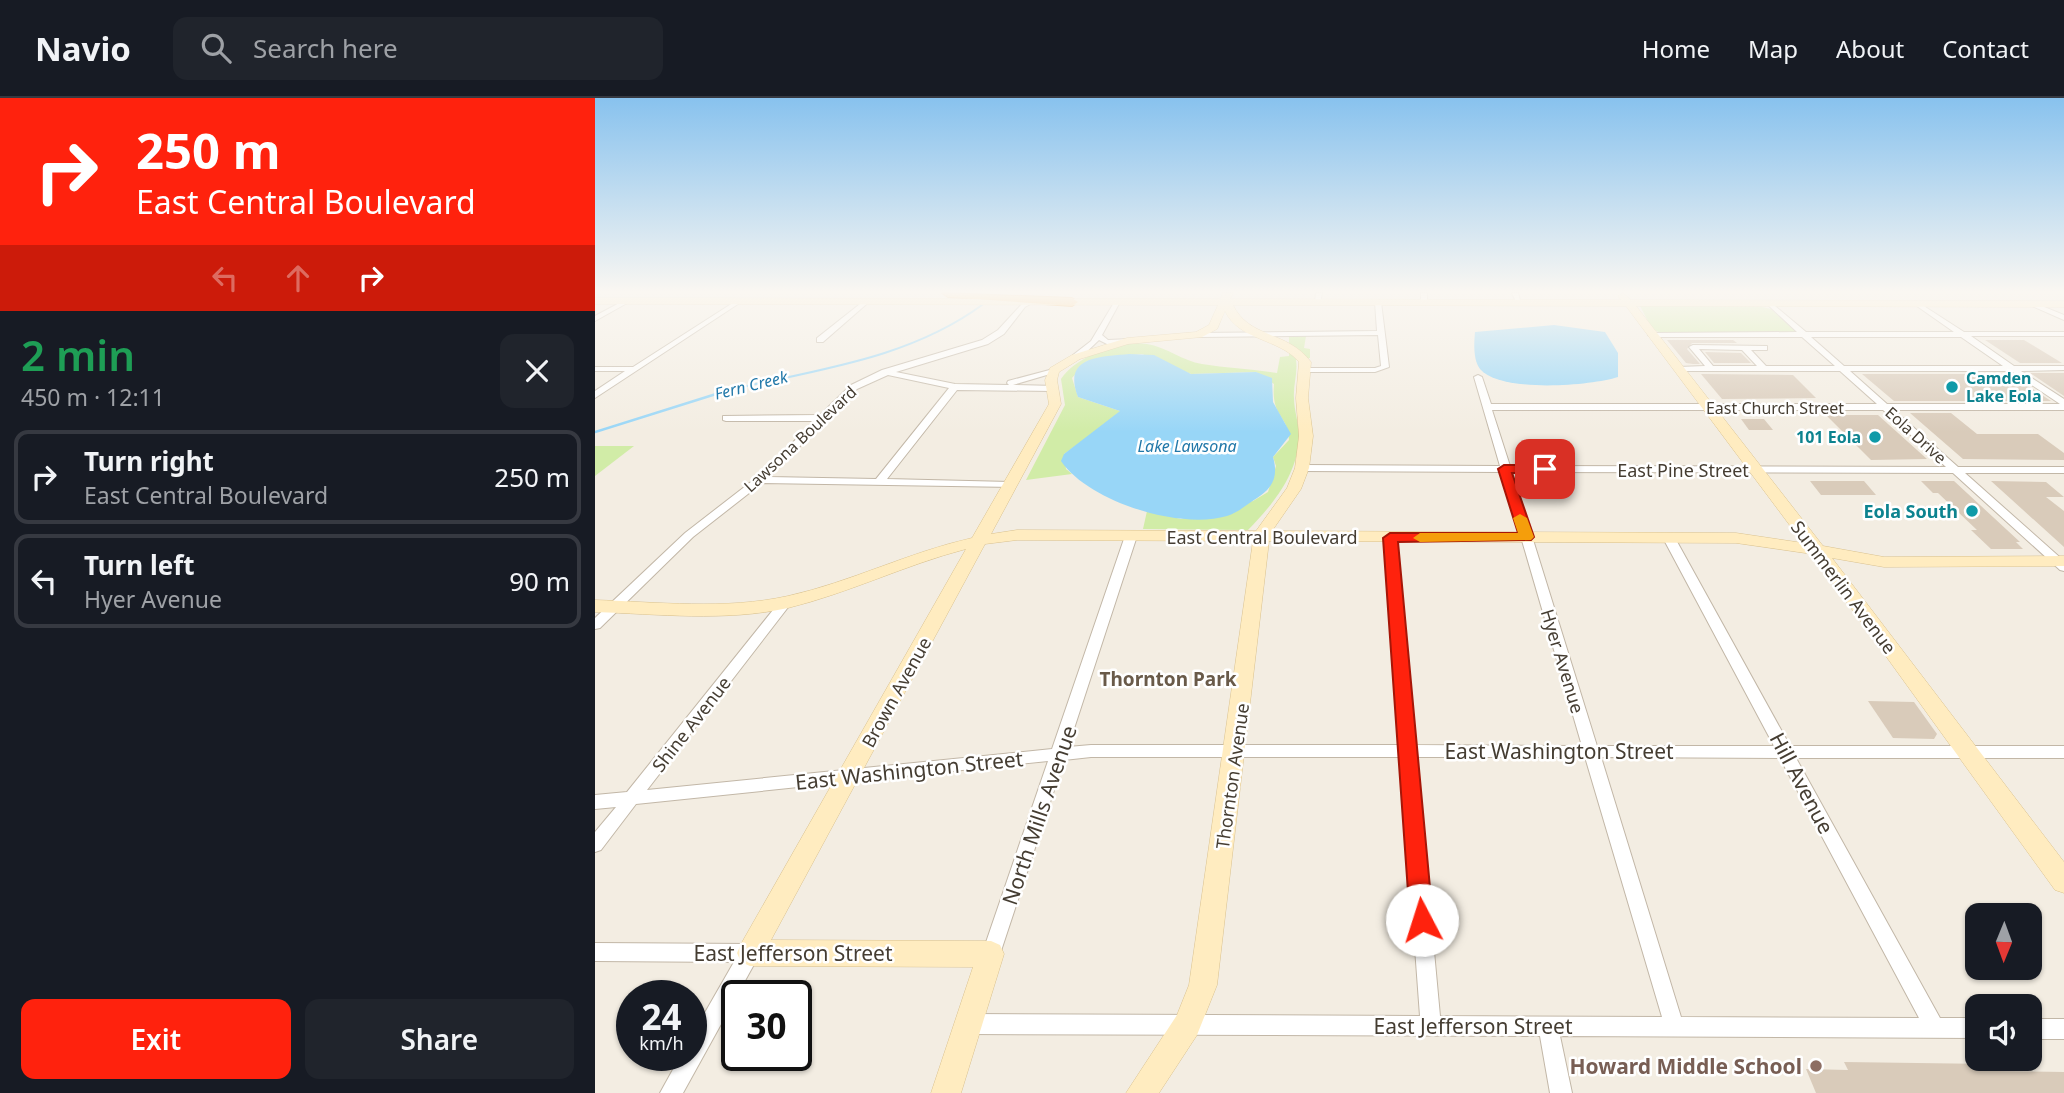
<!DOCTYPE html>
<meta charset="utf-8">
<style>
:root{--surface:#171b24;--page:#20242c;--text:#f1f3f6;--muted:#9ea1a6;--line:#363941;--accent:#ff220d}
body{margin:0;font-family:"Noto Sans",sans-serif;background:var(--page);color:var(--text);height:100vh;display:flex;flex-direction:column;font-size:26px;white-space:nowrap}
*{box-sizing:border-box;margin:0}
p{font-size:23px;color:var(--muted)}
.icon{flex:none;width:38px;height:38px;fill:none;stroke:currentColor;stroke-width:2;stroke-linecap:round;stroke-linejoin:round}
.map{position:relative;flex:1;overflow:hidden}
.panel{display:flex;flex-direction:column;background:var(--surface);width:595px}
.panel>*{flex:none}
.hud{background:#ff220d;color:#fff;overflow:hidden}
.needle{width:46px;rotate:181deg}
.controls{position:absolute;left:1370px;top:805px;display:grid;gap:14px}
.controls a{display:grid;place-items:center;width:77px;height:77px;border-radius:14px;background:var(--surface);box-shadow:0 2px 5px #0004;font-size:35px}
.speed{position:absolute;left:21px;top:882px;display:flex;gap:14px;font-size:35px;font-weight:700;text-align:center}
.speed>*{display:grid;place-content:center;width:91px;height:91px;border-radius:50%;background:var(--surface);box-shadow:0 2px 5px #0004;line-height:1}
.speed small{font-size:18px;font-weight:400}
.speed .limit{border:4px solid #111;border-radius:10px;background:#fff;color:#111}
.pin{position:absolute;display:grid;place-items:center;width:60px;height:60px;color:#fff;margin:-30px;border-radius:14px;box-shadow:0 4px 10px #0006}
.me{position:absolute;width:77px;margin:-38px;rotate:355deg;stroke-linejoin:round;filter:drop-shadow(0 0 5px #0008)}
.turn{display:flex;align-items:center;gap:24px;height:147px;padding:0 21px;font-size:32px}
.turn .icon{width:91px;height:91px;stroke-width:2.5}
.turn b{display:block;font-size:49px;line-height:60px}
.lanes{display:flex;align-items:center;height:66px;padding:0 21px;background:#0003;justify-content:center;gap:35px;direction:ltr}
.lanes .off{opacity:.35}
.round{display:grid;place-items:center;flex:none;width:74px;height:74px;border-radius:14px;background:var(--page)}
.summary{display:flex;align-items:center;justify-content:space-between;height:119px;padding:0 21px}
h1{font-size:42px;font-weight:600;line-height:52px;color:#1e9e55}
.cta{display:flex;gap:14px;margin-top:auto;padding:14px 21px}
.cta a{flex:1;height:80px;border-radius:14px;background:var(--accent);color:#fff;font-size:28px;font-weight:600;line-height:80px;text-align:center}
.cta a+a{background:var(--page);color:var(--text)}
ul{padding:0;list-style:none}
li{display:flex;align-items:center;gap:21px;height:94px;margin:0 14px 10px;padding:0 7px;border:4px solid var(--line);border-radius:14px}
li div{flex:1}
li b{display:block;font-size:26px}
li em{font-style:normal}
header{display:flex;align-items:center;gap:42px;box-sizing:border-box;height:98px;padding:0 35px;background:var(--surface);border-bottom:2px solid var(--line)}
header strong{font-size:33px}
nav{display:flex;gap:38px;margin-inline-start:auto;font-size:24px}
.search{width:490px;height:63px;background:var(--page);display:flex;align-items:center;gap:18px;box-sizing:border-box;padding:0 24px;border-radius:14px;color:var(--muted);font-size:26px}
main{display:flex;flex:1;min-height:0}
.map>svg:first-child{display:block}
.green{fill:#d1eca7}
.water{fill:#98d6f7}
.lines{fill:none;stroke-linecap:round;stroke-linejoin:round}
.stream-far1{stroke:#98d6f7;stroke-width:2}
.stream{stroke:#98d6f7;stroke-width:2.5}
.building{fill:#d9cbba}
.street-casing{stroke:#c2b7a7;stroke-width:2}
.secondary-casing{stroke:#dac28f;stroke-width:1}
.highway-casing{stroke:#eb9524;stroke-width:2}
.street{fill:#fff;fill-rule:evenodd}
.secondary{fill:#ffecc0;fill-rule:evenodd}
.highway{fill:#ffc061;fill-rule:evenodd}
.route{fill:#ff220d;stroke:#a61608;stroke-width:2}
.slow{fill:#f59e0b}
.culture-dot{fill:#0f9aa8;stroke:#fff;stroke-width:2.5}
.education-dot{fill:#8d6e63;stroke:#fff;stroke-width:2.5}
.labels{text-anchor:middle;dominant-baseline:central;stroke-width:5;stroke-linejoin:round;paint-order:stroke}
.far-culture-label{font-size:16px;font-weight:bold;fill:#0d838f;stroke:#fff;text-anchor:start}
.far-water-label{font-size:16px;font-style:italic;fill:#2178a9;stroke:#fff}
.far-street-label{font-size:16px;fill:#453d32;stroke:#fff}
.street-label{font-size:18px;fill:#453d32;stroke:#fff}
.culture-label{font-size:18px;font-weight:bold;fill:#0d838f;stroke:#fff;text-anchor:end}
.neighbourhood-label{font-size:19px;font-weight:bold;fill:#695a49;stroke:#fff}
.near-street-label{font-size:21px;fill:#453d32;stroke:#fff}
.near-education-label{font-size:21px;font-weight:bold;fill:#785e54;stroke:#fff;text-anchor:end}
</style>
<header>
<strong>Navio</strong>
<div class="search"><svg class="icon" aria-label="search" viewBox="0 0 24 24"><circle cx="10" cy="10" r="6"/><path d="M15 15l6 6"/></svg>Search here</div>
<nav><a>Home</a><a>Map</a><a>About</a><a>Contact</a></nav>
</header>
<main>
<section class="panel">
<div class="hud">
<div class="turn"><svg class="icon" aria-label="right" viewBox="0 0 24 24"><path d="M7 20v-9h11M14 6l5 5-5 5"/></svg><div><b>250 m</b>East Central Boulevard</div></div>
<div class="lanes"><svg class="icon off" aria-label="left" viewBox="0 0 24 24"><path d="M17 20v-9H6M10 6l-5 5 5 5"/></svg><svg class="icon off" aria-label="ahead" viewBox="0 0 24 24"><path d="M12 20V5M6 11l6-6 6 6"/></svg><svg class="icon" aria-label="right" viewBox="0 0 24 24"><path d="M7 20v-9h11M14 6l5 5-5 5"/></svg></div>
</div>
<div class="summary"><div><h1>2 min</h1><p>450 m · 12:11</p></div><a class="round"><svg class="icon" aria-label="close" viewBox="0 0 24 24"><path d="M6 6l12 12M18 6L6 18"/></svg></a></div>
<ul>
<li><svg class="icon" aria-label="right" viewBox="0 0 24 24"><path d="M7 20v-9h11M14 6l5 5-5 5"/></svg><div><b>Turn right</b><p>East Central Boulevard</p></div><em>250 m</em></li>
<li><svg class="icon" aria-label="left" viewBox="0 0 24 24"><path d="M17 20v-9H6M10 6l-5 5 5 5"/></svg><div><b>Turn left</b><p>Hyer Avenue</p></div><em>90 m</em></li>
</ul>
<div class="cta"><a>Exit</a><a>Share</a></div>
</section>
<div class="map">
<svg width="1469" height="995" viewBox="0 0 1469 995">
<rect width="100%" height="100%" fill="#f3ede2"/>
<!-- green -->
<g class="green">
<polygon points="1045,208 1163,208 1176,211 1201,234 1066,235 1057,231"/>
<path d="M694 237 711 238 709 250 715 251V260L701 262C703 275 698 287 699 300 699 313 704 325 704 338 703 377 678 406 653 432L548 431 552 413 586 421 658 403 673 394 681 368 678 359 694 342C693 316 676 320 679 286L661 274 596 276 547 256 492 263 477 280 483 299 525 313 524 317 469 356 471 371 477 376 431 382 470 307 466 281C480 259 525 241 552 246 571 249 588 263 607 266 632 270 657 271 682 275L685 259 694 258Z"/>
<polygon points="0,348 39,348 0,378"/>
</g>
<!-- water -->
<g class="water">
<path d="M959 227 1010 234 1023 255V279C995 288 905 295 885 271 878 262 879 245 880 234Z"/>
<path d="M534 256 559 257 596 276 661 274 677 280 678 304 696 336 678 359C684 380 677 391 659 402 650 408 642 415 632 418 585 432 494 404 466 363L469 356 525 313 483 299C467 258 505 259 534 256Z"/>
</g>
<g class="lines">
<!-- stream-far1 -->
<path class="stream-far1" d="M130 293C218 272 312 262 387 207"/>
<!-- stream -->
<polyline class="stream" points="0,334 137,291"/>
</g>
<!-- building -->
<g class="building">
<polygon points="1072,242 1138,242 1142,245 1097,245 1092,251 1105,266 1098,266 1091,265"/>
<polygon points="1390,242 1429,242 1467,265 1425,265"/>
<polygon points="1110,254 1146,255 1156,265 1119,265"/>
<polygon points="1435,275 1469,275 1469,298"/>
<polygon points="1106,276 1198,277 1221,300 1127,301"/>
<polygon points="1267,276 1415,276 1456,303 1299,303"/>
<polygon points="1315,315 1356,315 1382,336 1443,336 1469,355 1469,362 1368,361"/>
<polygon points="1231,317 1283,317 1332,361 1276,362"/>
<polygon points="1146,321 1169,321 1178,332 1154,332"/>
<polygon points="1215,383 1269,383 1281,397 1226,397"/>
<polygon points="1326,383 1359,383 1425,444 1421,444 1428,451 1396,451 1376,432 1382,432 1343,395 1338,395"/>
<polygon points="1396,383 1451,384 1469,399 1451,399 1469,413 1469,449"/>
<polygon points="1273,603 1319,604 1342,636 1339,641 1298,640"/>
<polygon points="1249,964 1395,966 1400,973 1469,974 1469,995 1221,995 1211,971 1253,972"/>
</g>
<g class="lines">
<defs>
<g id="street">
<polygon points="721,195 727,195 725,205 720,204"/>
<polygon points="826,195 832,195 832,206 826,205"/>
<polygon points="917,195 923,195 926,206 922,206"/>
<polygon points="32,201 35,203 34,204 0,223 0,218"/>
<polygon points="144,201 146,202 146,204 0,300 0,293 30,273 0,273 0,269 38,269"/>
<path d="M437 201 439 202V204L430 209 409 236 393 246 301 274 360 286 414 287 412 285 413 283 462 270V274L418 287 461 288V292L458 293 362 292 292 381 415 384 420 387 419 389 167 385 98 439 5 530 0 531V520L90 435 161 380 220 323H131L128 322V318L225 317 256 287 287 272 387 242 403 232 426 207ZM293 277 354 290 281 381 174 379 262 291Z"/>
<polygon points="270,202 275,203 228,244 222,244 222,240"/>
<polygon points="783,202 786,204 794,269 780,274 711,274 707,272 711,270 780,270 786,268 783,237 603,239 599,237 603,235 782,233 780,204"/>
<polygon points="520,203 525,204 507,237 513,242 535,241 535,245 512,246 504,242 484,261 478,261 478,257 496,243"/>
<path d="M1174 203 1211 234H1359L1319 206 1317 205 1321 203 1369 234H1469V238H1376L1419 268H1469V272L1426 273 1469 301V312H1299L1363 369H1469V375H1370L1469 463V473L1465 472 1358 375 917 374 1002 648H1179L1068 440 1074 437 1080 440 1195 648H1469V660H1201L1345 920H1382V940L965 938 977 995H955L945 938 374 936 367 933 364 926 367 919 374 916 825 918 806 659H496L469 662 405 856 403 862 396 865 389 862 387 856 453 663 41 706 6 752 0 754V734L21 709 0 711V697L32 694 186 502 190 501 196 505 194 508 52 692 457 651 530 438 536 435 542 438 473 649 496 647H805L789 440 795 437 801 440 820 647 987 648 907 374 707 373 702 370 707 367 905 368 879 279 883 277 887 279 896 306H1282L1245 273H1083L1079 271 1083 269 1110 268 1094 249 1098 247 1172 248V252H1156L1171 268H1240L1207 239H1057L1053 237 1057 235 1202 234 1172 206 1170 205ZM1216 239H1366L1408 268H1249ZM1104 251 1147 252 1162 268H1118ZM1255 273H1416L1465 306H1292ZM897 312H1288L1351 369 915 368ZM821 659H990L1067 919 845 918ZM1006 659 1185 660 1324 920 1086 919Z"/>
<polygon points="1437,204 1469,217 1469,222 1435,207 1435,205"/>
<polygon points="0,845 155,846 162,849 164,855 162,861 88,995 65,995 86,957 96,957 96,939 139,864 0,863"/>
<rect x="1435" y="921" width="34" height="20"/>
</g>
<path id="secondary" d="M628 195H638L635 201 1026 202 1023 198 1028 195 1036 202 1469 203V209L1041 208 1228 448 1289 459 1469 458V468L1289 469 1237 460 1469 764V795L1460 792 1217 456 1141 445 674 443 622 887 602 937 564 995H531L582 917 594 887 658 443 422 442 390 446 176 842 396 843 405 847 409 856 366 995H336L378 869 155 868 146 864 142 855 146 846 371 451C310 467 254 495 193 510 130 524 63 516 0 514V502C63 504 130 512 193 498 256 484 314 454 377 440L454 306 450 282 455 270 477 257 532 240 601 234 614 227 623 207 0 206V200L625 201ZM638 207 1031 208 1208 445 1141 435 677 433 706 391 714 370 718 338 713 300 716 264C692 232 654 241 638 207ZM630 213C644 243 684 240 704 264L701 300 704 338 700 370 692 390 661 433 422 432 396 436 466 306 462 282 464 274 485 261 533 246 607 239 622 231Z"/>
<polygon id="highway" points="347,195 477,200 483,204 477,208 353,199"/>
</defs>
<!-- street casing -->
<use href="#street" class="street-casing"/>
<!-- secondary casing -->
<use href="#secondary" class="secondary-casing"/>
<!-- highway casing -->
<use href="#highway" class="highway-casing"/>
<!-- street -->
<use href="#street" class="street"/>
<!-- secondary -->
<use href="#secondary" class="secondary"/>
<!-- highway -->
<use href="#highway" class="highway"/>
</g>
<!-- sky -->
<linearGradient id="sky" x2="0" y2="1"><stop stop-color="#88c2ee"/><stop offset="0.58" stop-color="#faf7f2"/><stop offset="1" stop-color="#faf7f2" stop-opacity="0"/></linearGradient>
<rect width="1469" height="334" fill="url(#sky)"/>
<!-- route -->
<polygon class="route" points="909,367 950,367 957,371 950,375 917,375 939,439 936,442 803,444 838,822 835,830 827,833 818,830 815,822 788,440 795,435 923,435 903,371"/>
<!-- slow -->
<polygon class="slow" points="925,416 932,420 939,439 936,442 825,444 818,440 825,435 923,435 918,420"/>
<!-- markers -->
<g class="culture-dot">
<circle cx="1357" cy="289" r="7"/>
<circle cx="1280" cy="339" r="7"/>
<circle cx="1377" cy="413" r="7"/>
</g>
<circle class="education-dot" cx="1221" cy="968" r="7"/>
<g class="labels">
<!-- far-culture labels -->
<g class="far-culture-label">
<text x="1371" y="280">Camden<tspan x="1371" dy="18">Lake Eola</tspan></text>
<text x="1266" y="339" text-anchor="end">101 Eola</text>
</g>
<!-- far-water labels -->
<g class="far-water-label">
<text transform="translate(156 287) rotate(-14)">Fern Creek</text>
<text x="592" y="348">Lake Lawsona</text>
</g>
<!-- far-street labels -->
<g class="far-street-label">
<text x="1180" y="310">East Church Street</text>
<text transform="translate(1321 337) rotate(42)">Eola Drive</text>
<text transform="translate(205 341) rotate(-43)">Lawsona Boulevard</text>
</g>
<!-- street labels -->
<g class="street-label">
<text x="1088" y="372">East Pine Street</text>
<text x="667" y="439">East Central Boulevard</text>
<text transform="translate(1249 489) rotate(53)">Summerlin Avenue</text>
<text transform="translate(968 563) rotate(73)">Hyer Avenue</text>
<text transform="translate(301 594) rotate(-61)">Brown Avenue</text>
<text transform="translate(96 626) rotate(-52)">Shine Avenue</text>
<text transform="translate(637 678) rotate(-82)">Thornton Avenue</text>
</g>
<!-- culture labels -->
<g class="culture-label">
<text x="1363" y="413">Eola South</text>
</g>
<!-- neighbourhood labels -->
<g class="neighbourhood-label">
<text x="573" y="581">Thornton Park</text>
</g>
<!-- near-street labels -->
<g class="near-street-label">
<text x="964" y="653">East Washington Street</text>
<text transform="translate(314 672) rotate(-6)">East Washington Street</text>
<text transform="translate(1207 685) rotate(62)">Hill Avenue</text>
<text transform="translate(444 717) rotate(-71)">North Mills Avenue</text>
<text x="198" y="855">East Jefferson Street</text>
<text x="878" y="928">East Jefferson Street</text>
</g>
<!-- near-education labels -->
<g class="near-education-label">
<text x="1207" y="968">Howard Middle School</text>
</g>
</g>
</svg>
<div class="controls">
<a><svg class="needle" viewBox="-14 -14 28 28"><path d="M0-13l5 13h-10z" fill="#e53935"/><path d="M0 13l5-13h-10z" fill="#9ea1a6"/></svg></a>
<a><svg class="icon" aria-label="sound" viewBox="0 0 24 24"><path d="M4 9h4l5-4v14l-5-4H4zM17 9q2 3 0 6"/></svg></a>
</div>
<div class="speed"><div>24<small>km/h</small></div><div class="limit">30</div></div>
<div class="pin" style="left:950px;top:371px;background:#d93025"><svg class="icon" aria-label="arrive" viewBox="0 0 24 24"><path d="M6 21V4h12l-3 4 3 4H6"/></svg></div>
<svg class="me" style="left:827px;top:822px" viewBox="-20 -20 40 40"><circle r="19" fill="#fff"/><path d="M0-13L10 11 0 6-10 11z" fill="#ff220d"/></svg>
</div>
</main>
